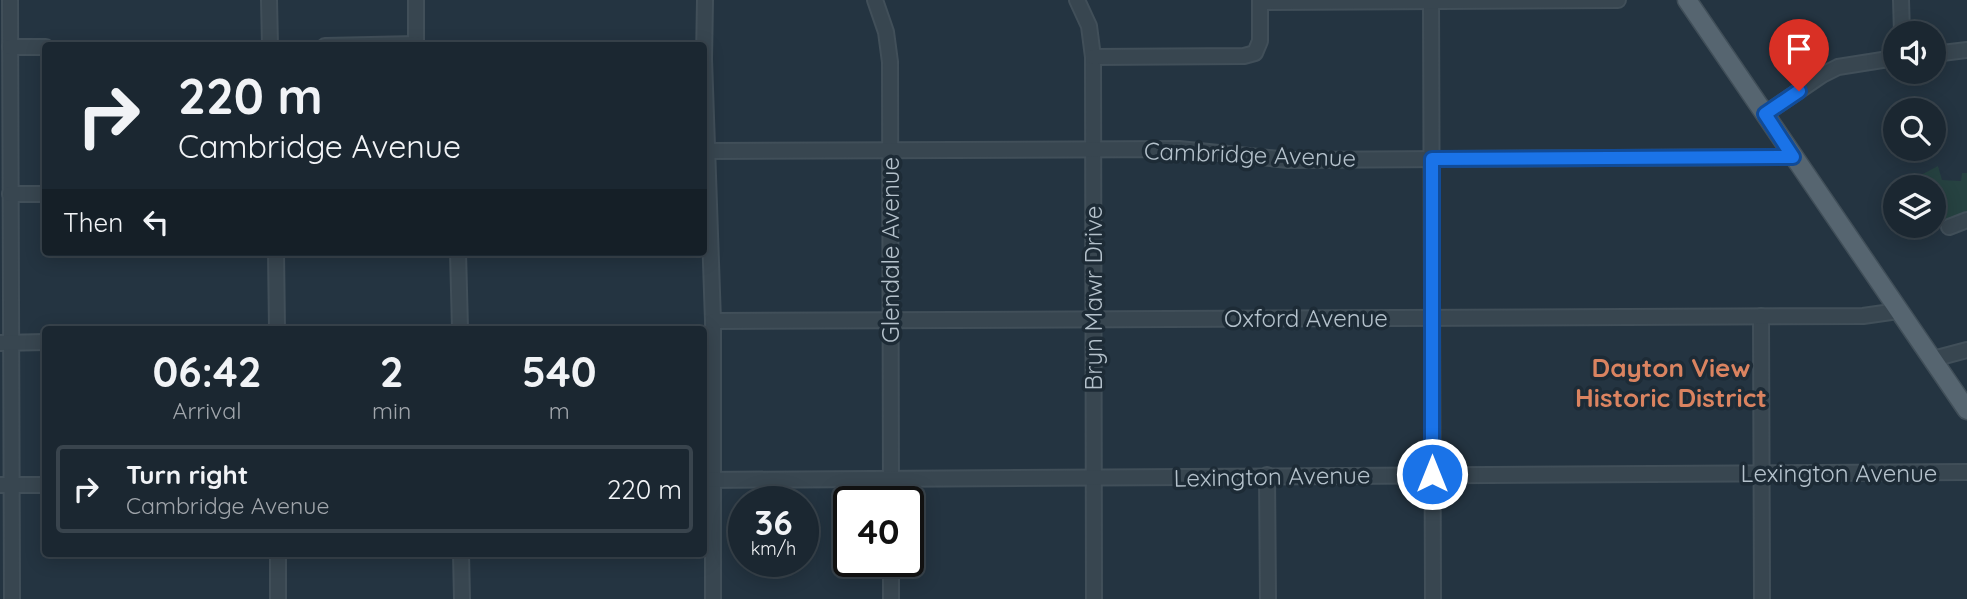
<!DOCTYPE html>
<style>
:root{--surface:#1b2731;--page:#28333d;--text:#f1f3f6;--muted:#a0a5ab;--line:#39444d}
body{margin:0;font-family:Quicksand,sans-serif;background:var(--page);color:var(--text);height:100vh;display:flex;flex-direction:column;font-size:26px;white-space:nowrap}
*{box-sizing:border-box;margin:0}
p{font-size:23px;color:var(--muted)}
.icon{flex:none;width:38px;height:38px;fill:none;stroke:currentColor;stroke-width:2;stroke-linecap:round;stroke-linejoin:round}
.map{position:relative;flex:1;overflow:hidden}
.details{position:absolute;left:42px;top:326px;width:665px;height:231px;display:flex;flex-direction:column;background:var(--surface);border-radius:7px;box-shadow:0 4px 18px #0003,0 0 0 2px var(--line)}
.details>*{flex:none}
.guide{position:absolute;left:42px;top:42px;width:665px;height:214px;border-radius:7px;box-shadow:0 4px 18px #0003,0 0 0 2px var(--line);background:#1b2731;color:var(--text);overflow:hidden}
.buttons{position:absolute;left:1883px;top:21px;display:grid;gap:14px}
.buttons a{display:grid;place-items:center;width:63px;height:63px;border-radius:50%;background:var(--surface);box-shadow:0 4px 18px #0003,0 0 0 2px var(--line);font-size:35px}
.speed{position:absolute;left:728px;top:486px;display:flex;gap:14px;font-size:35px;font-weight:700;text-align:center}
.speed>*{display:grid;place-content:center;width:91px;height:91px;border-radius:50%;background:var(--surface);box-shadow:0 4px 18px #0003,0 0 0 2px var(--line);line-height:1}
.speed small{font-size:18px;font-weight:400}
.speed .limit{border:4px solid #111;border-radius:10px;background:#fff;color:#111}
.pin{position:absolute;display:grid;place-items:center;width:60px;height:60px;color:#fff;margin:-72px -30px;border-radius:50% 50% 50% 0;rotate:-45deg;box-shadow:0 0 7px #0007}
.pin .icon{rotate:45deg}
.me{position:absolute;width:77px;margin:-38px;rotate:0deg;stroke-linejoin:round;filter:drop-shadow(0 0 5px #0008)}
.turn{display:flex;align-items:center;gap:24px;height:147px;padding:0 21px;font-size:32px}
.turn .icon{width:91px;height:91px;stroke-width:2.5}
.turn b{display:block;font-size:49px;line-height:60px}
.then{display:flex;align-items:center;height:66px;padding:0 21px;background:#0003;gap:14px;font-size:26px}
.eta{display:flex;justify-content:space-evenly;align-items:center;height:119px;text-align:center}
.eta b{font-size:42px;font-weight:700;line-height:49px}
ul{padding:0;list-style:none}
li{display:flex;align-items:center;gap:21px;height:88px;margin:0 14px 10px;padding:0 7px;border:4px solid var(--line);border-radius:7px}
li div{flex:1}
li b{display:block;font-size:26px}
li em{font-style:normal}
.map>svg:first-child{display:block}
.green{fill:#264241}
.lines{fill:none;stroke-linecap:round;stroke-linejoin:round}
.minor-casing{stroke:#414f59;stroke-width:18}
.major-casing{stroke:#414f59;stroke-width:21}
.minor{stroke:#384650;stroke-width:14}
.major{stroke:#566570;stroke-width:18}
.route-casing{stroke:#114b97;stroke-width:18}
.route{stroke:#1a73e8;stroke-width:12}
.labels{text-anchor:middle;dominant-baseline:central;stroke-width:7;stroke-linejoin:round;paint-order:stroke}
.street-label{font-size:24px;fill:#b4c1cb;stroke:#1d2b36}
.neighbourhood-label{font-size:26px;font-weight:bold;fill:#da8360;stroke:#1d2b36}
</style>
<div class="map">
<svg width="1967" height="599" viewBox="0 0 1967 599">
<rect width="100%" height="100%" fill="#243441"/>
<!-- green -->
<polygon class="green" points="1938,166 1942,180 1961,181 1962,173 1967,173 1967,220 1949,227 1934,205 1934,187 1921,187 1915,178"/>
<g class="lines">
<defs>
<g id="minor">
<polyline points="10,0 12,599"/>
<polyline points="269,0 270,46"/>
<polyline points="416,0 416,46"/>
<polyline points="705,0 704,59 713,321 713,599"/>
<polyline points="875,0 886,32 890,62 891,502"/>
<polyline points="1077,0 1089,26 1093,57 1094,599"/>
<polyline points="1431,0 1433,599"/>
<polyline points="1901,0 1902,33"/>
<polyline points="1260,2 1618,0"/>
<polyline points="325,46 416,44"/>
<polyline points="10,47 46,47"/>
<polyline points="1934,54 1967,50"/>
<polyline points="1093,57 1244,56 1255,53 1260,41 1260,0"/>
<polyline points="1765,114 1822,75 1838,67 1895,58"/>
<polyline points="708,151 1179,149 1289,160 1792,157"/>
<polyline points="10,194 46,194"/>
<polyline points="1949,227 1967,220"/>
<polyline points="276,252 277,329"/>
<polyline points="458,252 460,329"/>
<polyline points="1761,316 1762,599"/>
<polyline points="713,321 1863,316 1898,311"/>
<polyline points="0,343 46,342"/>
<polyline points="1933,359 1967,350"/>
<polyline points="1267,475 1268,599"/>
<polyline points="704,480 1967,472"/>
<polyline points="0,485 46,485"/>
<polyline points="278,553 278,599"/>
<polyline points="461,553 462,599"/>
<polyline points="891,562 891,599"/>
</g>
<polyline id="major" points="1687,0 1967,410"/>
</defs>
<!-- minor casing -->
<use href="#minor" class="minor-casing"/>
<!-- major casing -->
<use href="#major" class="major-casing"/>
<!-- minor -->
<use href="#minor" class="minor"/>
<!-- major -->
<use href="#major" class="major"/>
</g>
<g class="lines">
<defs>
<polyline id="route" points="1432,474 1432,159 1793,157 1765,114 1799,91"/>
</defs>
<!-- route casing -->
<use href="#route" class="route-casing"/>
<!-- route -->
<use href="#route" class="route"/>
</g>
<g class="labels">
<!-- street labels -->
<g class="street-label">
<text transform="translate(1250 154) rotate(2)">Cambridge Avenue</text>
<text transform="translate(890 250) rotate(-90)">Glendale Avenue</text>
<text transform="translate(1093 298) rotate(-90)">Bryn Mawr Drive</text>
<text x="1306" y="318">Oxford Avenue</text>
<text x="1839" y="473">Lexington Avenue</text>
<text transform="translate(1272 476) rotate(-1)">Lexington Avenue</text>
</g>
<!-- neighbourhood labels -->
<g class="neighbourhood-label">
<text x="1671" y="367">Dayton View<tspan x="1671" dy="30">Historic District</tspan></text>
</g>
</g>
</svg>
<div class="buttons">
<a><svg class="icon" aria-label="sound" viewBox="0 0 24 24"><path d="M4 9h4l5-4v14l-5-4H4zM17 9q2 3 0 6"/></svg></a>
<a><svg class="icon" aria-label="search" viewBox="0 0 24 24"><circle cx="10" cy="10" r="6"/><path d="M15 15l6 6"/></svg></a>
<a><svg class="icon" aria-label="layers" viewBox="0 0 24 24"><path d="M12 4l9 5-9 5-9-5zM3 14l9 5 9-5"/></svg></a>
</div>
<div class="speed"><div>36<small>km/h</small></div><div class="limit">40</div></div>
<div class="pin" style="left:1799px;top:91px;background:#d93025"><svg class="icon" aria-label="arrive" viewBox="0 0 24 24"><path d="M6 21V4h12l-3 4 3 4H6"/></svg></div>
<svg class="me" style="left:1432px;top:474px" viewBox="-20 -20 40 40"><circle r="17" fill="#1a73e8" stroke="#fff" stroke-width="3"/><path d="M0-11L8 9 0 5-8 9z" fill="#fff"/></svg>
<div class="guide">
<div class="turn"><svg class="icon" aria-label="right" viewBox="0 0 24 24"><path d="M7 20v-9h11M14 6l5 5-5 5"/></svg><div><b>220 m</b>Cambridge Avenue</div></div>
<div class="then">Then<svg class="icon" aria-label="left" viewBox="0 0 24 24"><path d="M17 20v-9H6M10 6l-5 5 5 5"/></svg></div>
</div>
<section class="details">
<div class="eta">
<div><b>06:42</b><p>Arrival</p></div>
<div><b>2</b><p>min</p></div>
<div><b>540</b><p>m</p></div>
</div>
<ul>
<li><svg class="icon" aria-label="right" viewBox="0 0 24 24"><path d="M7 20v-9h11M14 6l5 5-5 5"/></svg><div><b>Turn right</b><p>Cambridge Avenue</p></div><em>220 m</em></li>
</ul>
</section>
</div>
